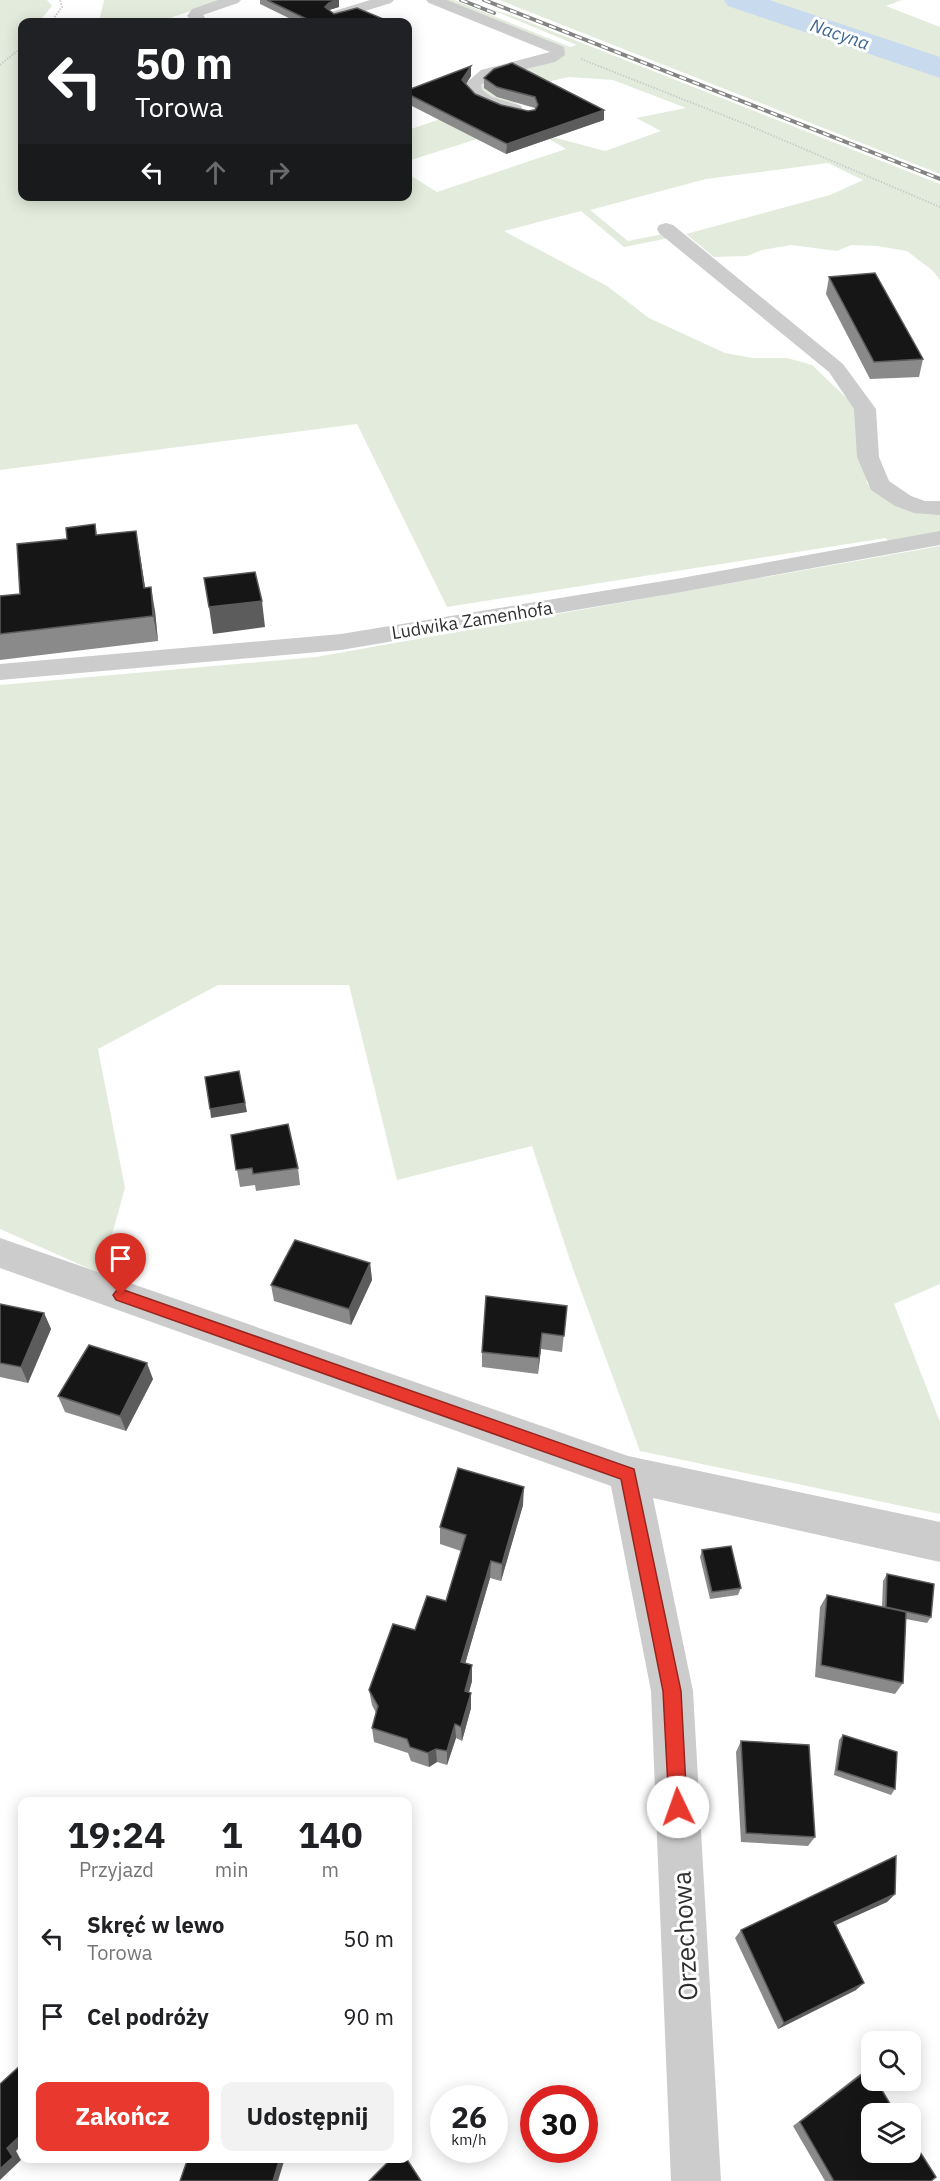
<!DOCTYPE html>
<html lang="pl">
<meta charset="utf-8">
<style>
:root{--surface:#fff;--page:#f2f2f2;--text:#202124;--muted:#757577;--accent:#e9392e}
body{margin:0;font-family:"IBM Plex Sans",sans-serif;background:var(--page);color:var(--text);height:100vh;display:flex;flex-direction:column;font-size:22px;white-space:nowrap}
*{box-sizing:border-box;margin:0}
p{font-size:20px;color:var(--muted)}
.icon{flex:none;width:33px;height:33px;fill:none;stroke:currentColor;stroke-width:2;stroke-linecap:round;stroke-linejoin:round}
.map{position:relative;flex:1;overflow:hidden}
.side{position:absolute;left:18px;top:1797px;width:394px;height:366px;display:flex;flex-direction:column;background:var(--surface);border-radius:12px;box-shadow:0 3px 15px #0003}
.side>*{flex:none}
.top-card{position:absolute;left:18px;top:18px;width:394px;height:183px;border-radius:12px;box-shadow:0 3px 15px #0003;background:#202124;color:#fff;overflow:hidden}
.controls{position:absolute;left:861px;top:2031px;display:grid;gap:12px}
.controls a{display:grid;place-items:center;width:60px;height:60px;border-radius:12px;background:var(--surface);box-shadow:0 3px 15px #0003;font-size:30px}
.speed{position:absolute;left:430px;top:2085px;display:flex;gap:12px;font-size:30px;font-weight:700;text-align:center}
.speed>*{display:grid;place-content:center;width:78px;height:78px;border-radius:50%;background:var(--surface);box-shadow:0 3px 15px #0003;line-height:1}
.speed small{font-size:15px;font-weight:400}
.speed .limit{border:9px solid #d22;background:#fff;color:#111}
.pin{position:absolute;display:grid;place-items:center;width:51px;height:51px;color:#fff;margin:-62px -26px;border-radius:50% 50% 50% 0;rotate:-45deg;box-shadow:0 0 6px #0007}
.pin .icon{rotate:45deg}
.me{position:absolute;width:66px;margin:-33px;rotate:357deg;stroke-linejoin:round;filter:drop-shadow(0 0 4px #0008)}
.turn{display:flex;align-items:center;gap:21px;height:126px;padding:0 18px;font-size:27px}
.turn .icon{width:78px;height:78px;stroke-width:2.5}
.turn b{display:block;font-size:42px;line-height:51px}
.lanes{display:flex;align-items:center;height:57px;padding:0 18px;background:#0003;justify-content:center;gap:30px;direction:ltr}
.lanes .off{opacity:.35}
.eta{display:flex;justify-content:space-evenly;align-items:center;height:102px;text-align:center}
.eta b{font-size:36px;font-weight:700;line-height:42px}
.button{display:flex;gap:12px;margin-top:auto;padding:12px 18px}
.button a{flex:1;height:69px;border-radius:12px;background:var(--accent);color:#fff;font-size:24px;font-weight:700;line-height:69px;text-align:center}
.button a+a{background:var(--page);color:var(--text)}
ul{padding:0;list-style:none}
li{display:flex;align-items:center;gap:18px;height:78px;padding:0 18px}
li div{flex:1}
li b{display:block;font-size:22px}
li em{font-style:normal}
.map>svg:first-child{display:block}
.green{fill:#e3ecdc}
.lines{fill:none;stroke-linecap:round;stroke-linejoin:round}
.river{fill:#c8daed;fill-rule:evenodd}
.path{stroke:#ccc;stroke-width:2;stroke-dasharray:1.5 1.5;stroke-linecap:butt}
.minor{fill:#ccc;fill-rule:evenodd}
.rail-casing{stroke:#848484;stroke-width:4}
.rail{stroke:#fff;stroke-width:2;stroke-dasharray:7;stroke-linecap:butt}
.wall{fill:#8a8a8a}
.shaded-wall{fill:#5c5c5c}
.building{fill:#161616;stroke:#5c5c5c;stroke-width:1.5}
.route{fill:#e9392e;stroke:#97251e;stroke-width:1.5}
.labels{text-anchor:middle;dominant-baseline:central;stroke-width:6;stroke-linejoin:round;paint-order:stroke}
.far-water-label{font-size:18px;font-style:italic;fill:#3b6593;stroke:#fff}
.far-street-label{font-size:18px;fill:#2f2f2f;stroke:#fff}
.near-street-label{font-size:26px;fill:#2f2f2f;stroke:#fff}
</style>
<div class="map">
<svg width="940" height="2181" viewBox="0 0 940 2181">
<rect width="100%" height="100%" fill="#fff"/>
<!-- green -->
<g class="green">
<polygon points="0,0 47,0 52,6 39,22 22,22 22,44 16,52 22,54 22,196 408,196 408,174 437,192 566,149 541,134 605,151 661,131 636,118 686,108 613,80 569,77 498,93 523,107 494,102 480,92 480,83 563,52 439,0 454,0 570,47 577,45 490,9 511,15 940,184 940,280 933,271 907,251 877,246 851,245 837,251 791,245 762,250 747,256 714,257 686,234 830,195 863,180 828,163 706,179 590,210 628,241 663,234 669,238 624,247 581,211 504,231 607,286 649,318 725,353 753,358 787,358 812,365 859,410 867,484 899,508 940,510 940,533 890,543 886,538 447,607 357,424 0,470"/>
<polygon points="104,0 223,0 167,19 177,22 99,22"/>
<polygon points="499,0 733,0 940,70 940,174"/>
<polygon points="746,0 902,0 886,6 940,27 940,65"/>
<polygon points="482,105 524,124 408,161 408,130"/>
<polygon points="940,546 940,1284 894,1304 940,1422 940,1514 640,1451 573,1269 532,1146 397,1180 349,985 218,985 98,1049 125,1188 101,1274 0,1229 0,685 316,657"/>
</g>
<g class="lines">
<!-- river -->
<polygon class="river" points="724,0 769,0 940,57 940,78 728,6"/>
<!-- path -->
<g class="path">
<polyline points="51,22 62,7 60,0"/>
<polyline points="581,59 743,123 940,207"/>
<polyline points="0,65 22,47"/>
</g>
<!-- minor -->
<g class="minor">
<polygon points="218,0 241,0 238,3 203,15 208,22 193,22 187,16 192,9"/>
<polygon points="370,0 394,0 391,3 336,20 328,15 331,12"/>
<path d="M426 0H447L564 47 565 55 555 62 493 77 481 85 482 90 492 97 521 106 523 110 521 114C504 118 467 103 465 84L481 70 550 52 429 3Z"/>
<polygon points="666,223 673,225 843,364 876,409 879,457 889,481 911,496 925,501 940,501 940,515 914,513 895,506 871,490 857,457 854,409 829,372 659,233 657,229 659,225"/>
<polygon points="940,531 940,545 676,593 341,650 0,680 0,664 341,634 676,579"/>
<polygon points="0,1238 628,1456 940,1522 940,1562 653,1498 693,1691 721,2181 671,2181 651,1691 611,1486 0,1268"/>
</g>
<defs>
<g id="rail">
<polyline points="461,0 494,13"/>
<polyline points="484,0 940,179"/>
</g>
</defs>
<!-- rail casing -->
<use href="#rail" class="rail-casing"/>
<!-- rail -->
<use href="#rail" class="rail"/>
</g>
<!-- wall -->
<g class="wall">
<polygon points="260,0 339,0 339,7 329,10 334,14 381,22 297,22 260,4"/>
<polygon points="471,76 466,84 475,94 501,105 528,111 535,109 535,108 497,97 484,88 484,78 604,110 604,120 506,154 408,104 408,90"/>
<polygon points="829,277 923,359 919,377 870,379 826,294"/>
<polygon points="95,524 97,535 136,531 145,587 155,611 158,641 0,660 0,596 20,594 67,539"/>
<polygon points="231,1135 298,1168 300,1185 256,1191 255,1185 240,1187"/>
<polygon points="370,1263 372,1280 351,1325 274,1301 271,1285"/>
<polygon points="0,1304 44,1313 51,1329 28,1383 0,1377"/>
<polygon points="567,1306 562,1352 541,1349 538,1374 482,1367 482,1352"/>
<polygon points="153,1379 126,1431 65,1412 58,1396"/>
<polygon points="523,1505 501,1581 490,1578 465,1663 472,1681 469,1692 471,1708 462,1741 456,1738 447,1765 437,1762 429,1767 411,1761 408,1753 374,1742 372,1728 376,1713 372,1705 369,1690 415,1630 446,1601 461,1551 440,1544 440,1527"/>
<polygon points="702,1550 741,1588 738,1595 710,1599 700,1557"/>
<polygon points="887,1574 931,1617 927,1623 906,1619 903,1683 895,1694 815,1677 820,1607 827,1595 882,1607 883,1581"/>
<polygon points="843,1735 895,1789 891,1795 834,1775 839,1740"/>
<polygon points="741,1741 815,1837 808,1846 741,1842 736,1752"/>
<polygon points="895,1894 887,1902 836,1925 856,1990 778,2029 735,1938 741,1930"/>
<polygon points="869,2069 931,2181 825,2181 793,2126 860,2074"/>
</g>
<!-- shaded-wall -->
<g class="shaded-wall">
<polygon points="337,0 339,0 339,7 329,10 325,7 329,3"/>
<polygon points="381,18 381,22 367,22"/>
<polygon points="471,66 471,76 462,90 462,80"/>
<polygon points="604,110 604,120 506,154 507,144"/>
<polygon points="136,531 140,555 149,612 144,588"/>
<polygon points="151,587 155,611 158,641 153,616"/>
<polygon points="262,601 265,627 213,634 209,607"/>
<polygon points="239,1071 247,1112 211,1118 210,1109"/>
<polygon points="370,1263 372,1280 351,1325 349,1309"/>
<polygon points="44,1313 51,1329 28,1383 21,1367"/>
<polygon points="542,1333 541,1349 538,1374 539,1358"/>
<polygon points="147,1363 153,1379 126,1431 120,1416"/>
<polygon points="524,1487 523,1505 501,1581 502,1564"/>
<polygon points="491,1561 490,1578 461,1678 461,1662"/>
<polygon points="472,1665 472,1681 465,1706 465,1691"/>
<polygon points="471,1693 471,1708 462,1741 461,1727"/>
<polygon points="455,1724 456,1738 447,1765 447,1751"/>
<polygon points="436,1749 437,1762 429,1767 428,1753"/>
<polygon points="895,1894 887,1902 826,1929 834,1922"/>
<polygon points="864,1983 856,1990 778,2029 784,2023"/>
<polygon points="22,2134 22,2144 16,2151 21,2160 0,2180 0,2169 7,2148"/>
<polygon points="280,2158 285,2158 278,2181 273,2181"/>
</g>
<!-- building -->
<g class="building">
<polygon points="267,0 337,0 329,3 325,7 334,14 357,8 381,18 367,22 313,22"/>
<polygon points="512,63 604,110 507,144 408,94 408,90 471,66 462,80 475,94 501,105 528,111 535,110 538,105 535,97 497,87 484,78 494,69"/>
<polygon points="875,273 923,359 874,362 829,277"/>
<polygon points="95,524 96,535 136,531 144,588 151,587 153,616 0,634 0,596 20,594 17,544 67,539 66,528"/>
<polygon points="255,572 262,601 209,607 204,578"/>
<polygon points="239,1071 245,1103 210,1109 205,1077"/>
<polygon points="288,1124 298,1168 253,1174 252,1168 236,1170 231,1135"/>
<polygon points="295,1240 370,1263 349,1309 271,1285"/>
<polygon points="486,1296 567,1306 564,1336 542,1333 539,1358 482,1352"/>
<polygon points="0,1304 44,1313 21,1367 0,1363"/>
<polygon points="89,1345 147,1363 120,1416 58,1396"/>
<polygon points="458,1468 524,1487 502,1564 491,1561 461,1662 472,1665 465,1691 471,1693 461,1727 455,1724 447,1751 436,1749 428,1753 410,1747 407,1739 372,1728 378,1706 369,1690 393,1624 415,1630 427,1596 446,1601 466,1535 440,1527"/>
<polygon points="731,1546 741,1588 712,1592 702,1550"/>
<polygon points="887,1574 934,1584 931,1617 886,1607"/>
<polygon points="827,1595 906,1612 903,1683 821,1665"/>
<polygon points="843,1735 897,1752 895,1789 837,1770"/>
<polygon points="741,1741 809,1745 815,1837 746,1833"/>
<polygon points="896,1856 895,1894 834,1922 864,1983 784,2023 741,1930"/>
<polygon points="22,2064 22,2134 7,2148 13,2157 0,2169 0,2084"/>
<polygon points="869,2069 872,2073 872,2080 876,2080 896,2114 872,2114 872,2152 910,2152 910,2136 936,2177 931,2181 834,2181 800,2122"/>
<polygon points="188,2158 280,2158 273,2181 180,2181"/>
<polygon points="392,2158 406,2158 421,2181 369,2181"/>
</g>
<!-- route -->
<polygon class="route" points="121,1289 634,1469 681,1691 687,1807 684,1814 678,1817 671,1814 669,1807 663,1691 621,1479 116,1300 113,1295 116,1291"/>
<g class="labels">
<!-- far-water labels -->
<g class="far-water-label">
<text transform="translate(840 34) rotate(19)">Nacyna</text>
</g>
<!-- far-street labels -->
<g class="far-street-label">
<text transform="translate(472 620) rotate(-9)">Ludwika Zamenhofa</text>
</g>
<!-- near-street labels -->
<g class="near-street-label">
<text transform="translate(684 1936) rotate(-93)">Orzechowa</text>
</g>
</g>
</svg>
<div class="controls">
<a><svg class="icon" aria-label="search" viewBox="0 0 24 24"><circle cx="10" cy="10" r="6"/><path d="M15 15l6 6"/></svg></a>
<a><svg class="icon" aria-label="layers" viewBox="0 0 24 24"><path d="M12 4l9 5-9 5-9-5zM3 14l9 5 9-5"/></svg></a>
</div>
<div class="speed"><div>26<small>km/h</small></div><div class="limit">30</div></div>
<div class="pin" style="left:121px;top:1295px;background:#d93025"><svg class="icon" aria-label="arrive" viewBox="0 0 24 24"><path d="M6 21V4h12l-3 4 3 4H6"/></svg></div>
<svg class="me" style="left:678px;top:1807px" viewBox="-20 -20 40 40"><circle r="19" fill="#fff"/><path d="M0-13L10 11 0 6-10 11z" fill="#e9392e"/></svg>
<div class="top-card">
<div class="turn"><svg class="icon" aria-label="left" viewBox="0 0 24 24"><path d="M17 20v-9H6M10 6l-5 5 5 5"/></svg><div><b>50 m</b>Torowa</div></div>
<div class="lanes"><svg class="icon" aria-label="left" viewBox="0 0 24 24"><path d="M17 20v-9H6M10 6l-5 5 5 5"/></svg><svg class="icon off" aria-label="ahead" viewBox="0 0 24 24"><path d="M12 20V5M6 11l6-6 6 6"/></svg><svg class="icon off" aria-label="right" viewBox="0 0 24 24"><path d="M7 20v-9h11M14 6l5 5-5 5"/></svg></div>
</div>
<section class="side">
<div class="eta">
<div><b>19:24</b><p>Przyjazd</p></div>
<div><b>1</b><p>min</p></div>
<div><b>140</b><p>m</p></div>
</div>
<ul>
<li><svg class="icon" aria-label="left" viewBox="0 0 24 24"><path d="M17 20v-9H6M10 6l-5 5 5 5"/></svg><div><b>Skręć w lewo</b><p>Torowa</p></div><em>50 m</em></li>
<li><svg class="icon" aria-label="arrive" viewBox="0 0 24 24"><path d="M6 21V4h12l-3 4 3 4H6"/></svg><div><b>Cel podróży</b></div><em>90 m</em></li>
</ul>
<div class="button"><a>Zakończ</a><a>Udostępnij</a></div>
</section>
</div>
